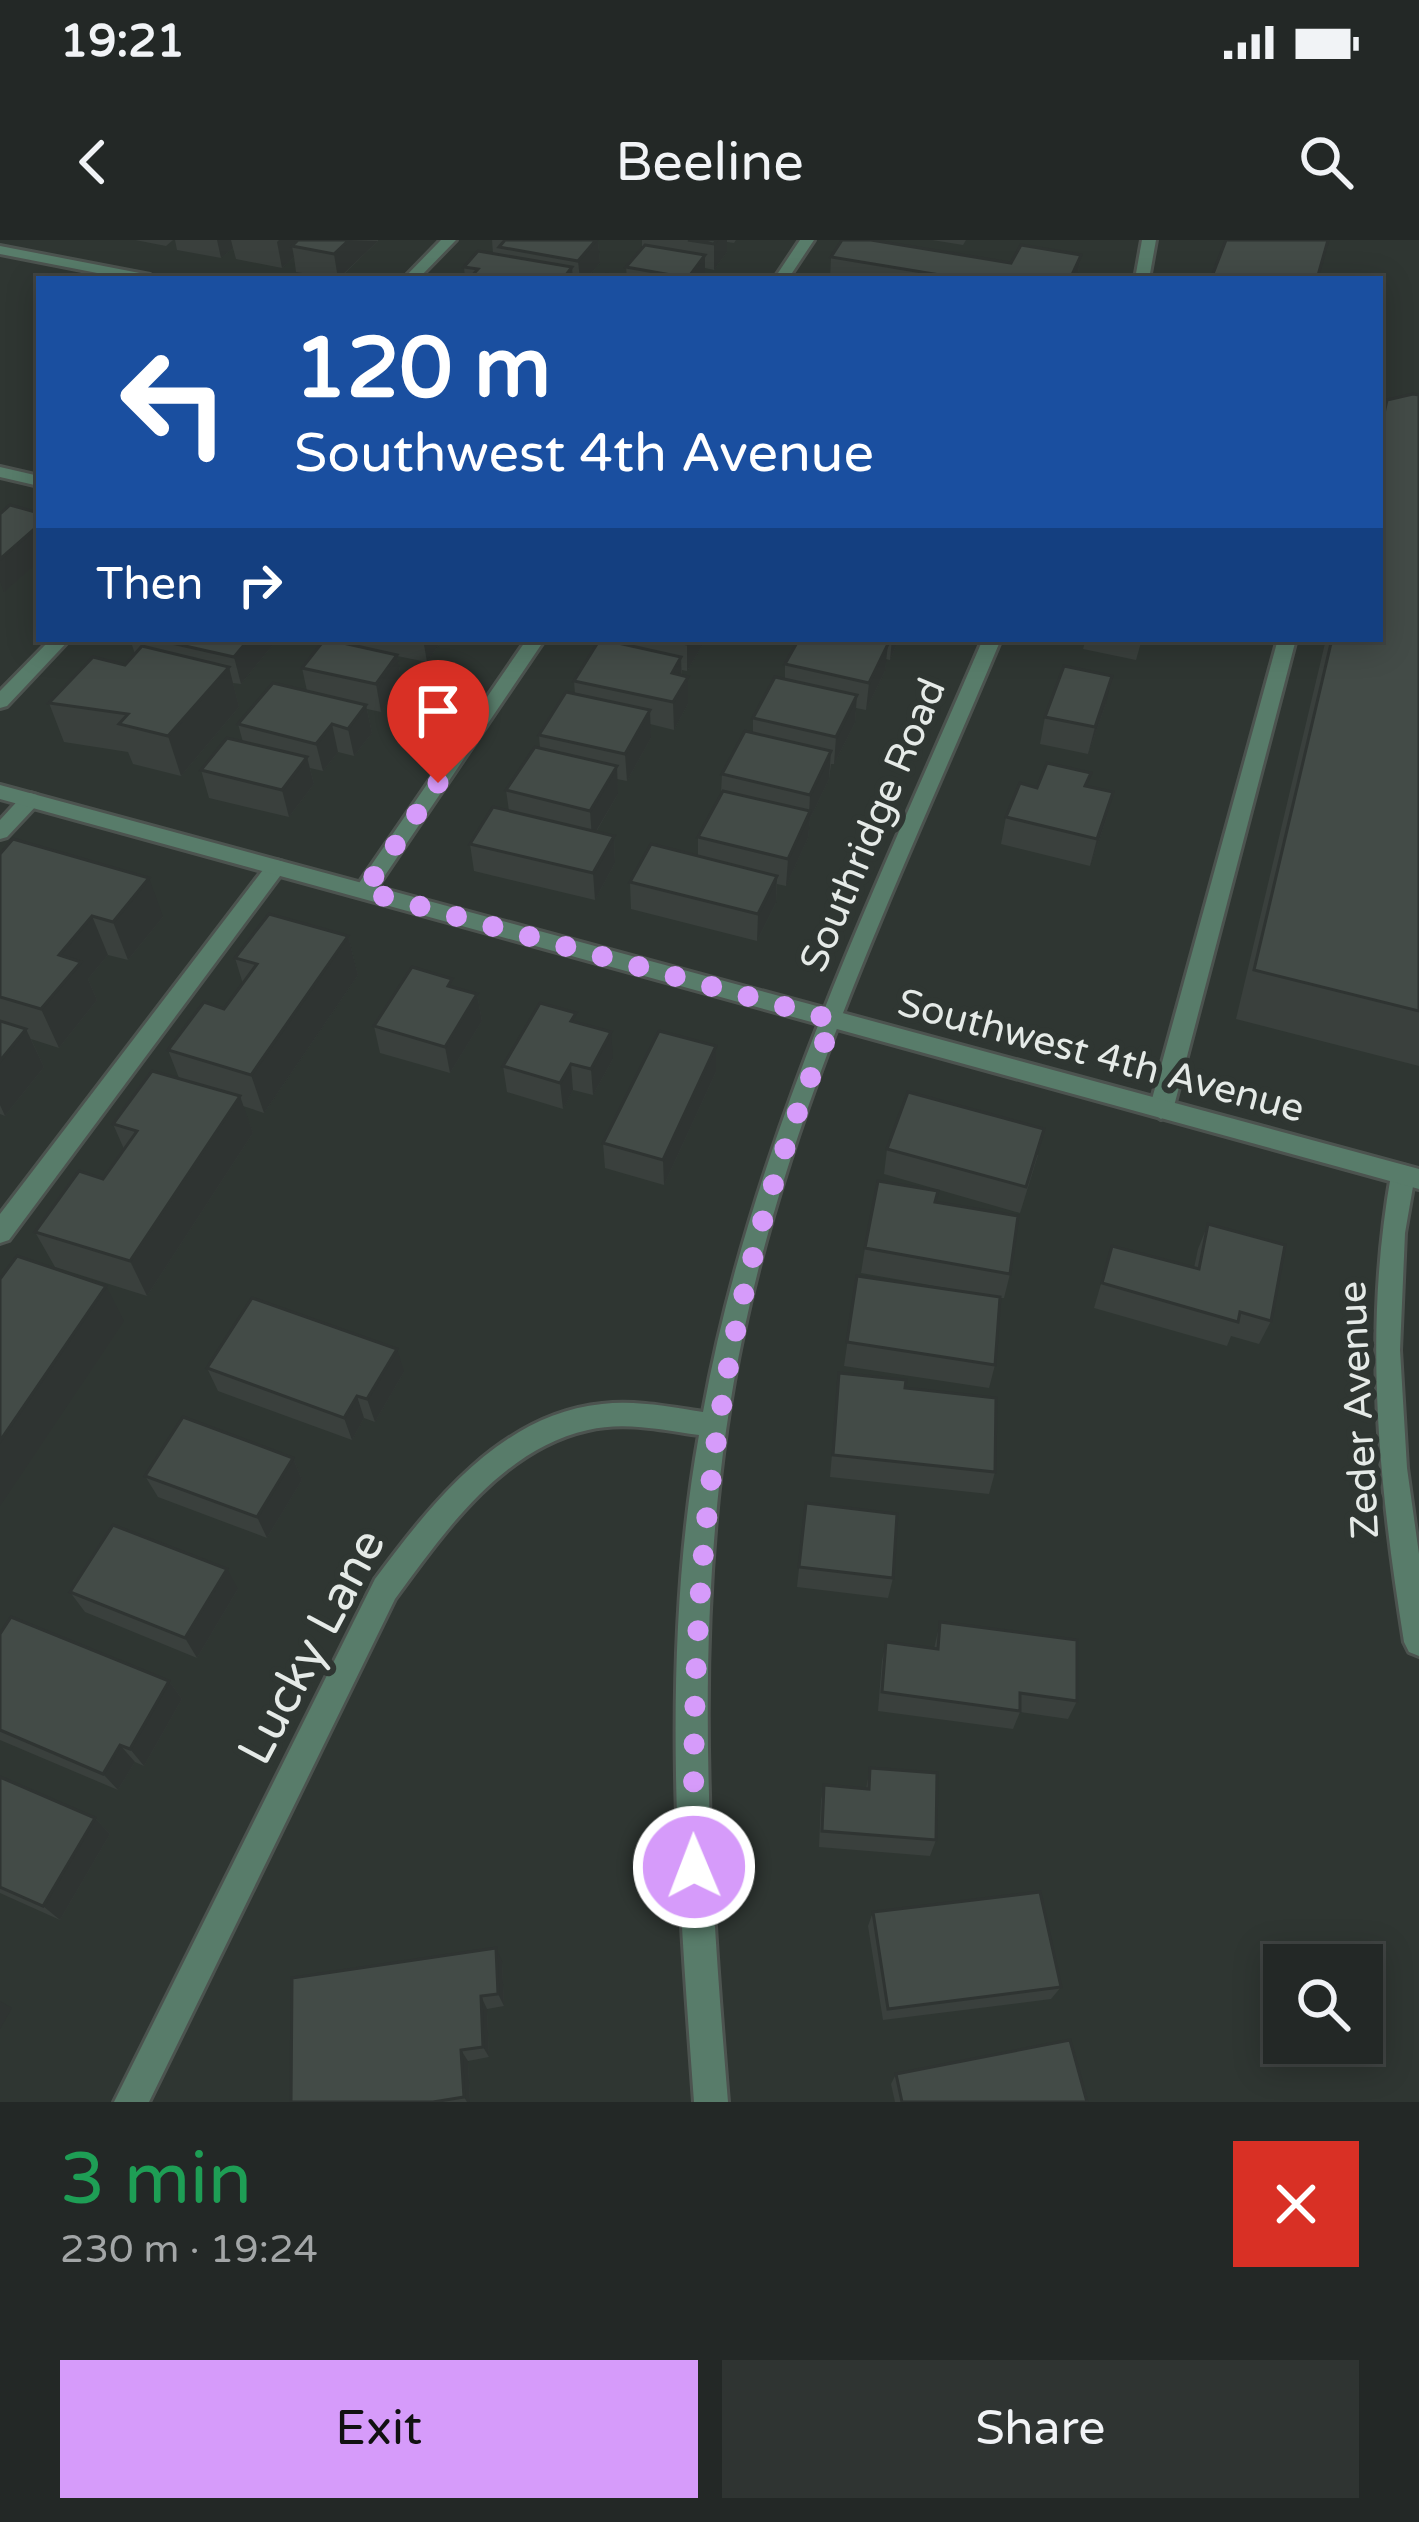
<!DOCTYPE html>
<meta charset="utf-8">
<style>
:root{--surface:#232826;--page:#2f3432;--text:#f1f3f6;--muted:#a3a6a7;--line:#404443;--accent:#d69bfa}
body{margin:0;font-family:"Varela Round",sans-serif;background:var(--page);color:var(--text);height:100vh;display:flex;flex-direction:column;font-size:45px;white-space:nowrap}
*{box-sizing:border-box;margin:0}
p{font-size:39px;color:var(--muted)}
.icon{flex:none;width:66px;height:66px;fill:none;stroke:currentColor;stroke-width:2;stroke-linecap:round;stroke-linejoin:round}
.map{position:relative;height:1862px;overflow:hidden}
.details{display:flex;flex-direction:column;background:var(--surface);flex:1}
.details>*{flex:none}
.hud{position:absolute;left:36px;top:36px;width:1347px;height:366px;border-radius:0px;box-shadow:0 6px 30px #0003,0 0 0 3px var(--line);background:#1a4fa0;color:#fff;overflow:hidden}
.buttons{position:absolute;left:1263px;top:1704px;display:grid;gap:24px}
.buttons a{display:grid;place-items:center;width:120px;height:120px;border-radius:0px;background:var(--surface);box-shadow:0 6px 30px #0003,0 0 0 3px var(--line);font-size:60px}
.pin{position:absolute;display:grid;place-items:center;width:102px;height:102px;color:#fff;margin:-123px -51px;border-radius:50% 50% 50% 0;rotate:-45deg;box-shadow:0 0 12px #0007}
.pin .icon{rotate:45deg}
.me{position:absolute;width:132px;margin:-66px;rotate:359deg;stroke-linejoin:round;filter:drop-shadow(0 0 9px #0008)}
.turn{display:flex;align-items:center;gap:42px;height:252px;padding:0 60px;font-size:54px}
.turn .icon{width:156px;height:156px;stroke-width:2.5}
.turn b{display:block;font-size:84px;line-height:102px}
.then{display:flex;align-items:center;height:114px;padding:0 60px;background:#0003;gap:24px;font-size:45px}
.round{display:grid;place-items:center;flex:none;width:126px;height:126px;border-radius:0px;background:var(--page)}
.head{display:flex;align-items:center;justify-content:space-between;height:204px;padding:0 60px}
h1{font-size:72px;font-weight:600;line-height:90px;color:#1e9e55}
.cta{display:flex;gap:24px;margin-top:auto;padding:24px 60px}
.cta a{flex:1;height:138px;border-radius:0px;background:var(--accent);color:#111;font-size:48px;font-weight:600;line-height:138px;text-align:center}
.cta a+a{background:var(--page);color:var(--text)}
.status{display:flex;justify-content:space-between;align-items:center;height:84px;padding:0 60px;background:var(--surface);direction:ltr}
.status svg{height:33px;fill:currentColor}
header{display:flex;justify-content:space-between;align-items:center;height:156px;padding:0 60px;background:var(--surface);font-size:54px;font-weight:600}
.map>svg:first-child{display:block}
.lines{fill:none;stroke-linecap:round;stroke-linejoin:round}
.service-casing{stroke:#4c534f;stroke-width:6}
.minor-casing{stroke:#4c534f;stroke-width:6}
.tertiary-casing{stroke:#4c534f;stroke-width:6}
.service{fill:#587c6a;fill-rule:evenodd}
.minor{fill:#587c6a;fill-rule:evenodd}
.tertiary{fill:#587c6a;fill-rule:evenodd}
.wall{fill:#3a403d}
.shaded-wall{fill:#2f3432}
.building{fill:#434b47;stroke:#2f3432;stroke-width:3}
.route{stroke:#d69bfa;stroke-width:21;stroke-dasharray:0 37.8}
.labels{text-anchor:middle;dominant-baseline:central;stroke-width:12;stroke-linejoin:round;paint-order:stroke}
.street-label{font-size:39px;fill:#e5eae7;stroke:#2f3632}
.near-street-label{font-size:48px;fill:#e5eae7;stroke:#2f3632}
</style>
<div class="status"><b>19:21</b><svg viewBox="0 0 49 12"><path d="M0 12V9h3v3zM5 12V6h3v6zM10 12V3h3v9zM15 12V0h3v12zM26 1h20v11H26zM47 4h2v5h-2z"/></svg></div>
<header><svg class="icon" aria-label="back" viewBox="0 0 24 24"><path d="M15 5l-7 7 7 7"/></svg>Beeline<svg class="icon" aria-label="search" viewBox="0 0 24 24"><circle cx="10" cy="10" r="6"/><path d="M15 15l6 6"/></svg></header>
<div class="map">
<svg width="1419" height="1862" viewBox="0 0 1419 1862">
<rect width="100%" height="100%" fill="#2f3632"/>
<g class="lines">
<defs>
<g id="service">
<polygon points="1278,399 1296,399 1173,870 1161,879 1149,870"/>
<polygon points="30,553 37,555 37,565 7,597 0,599 0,580 23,555"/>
<polygon points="276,620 283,622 286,627 283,632 9,1000 0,1003 0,974 269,622"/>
</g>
<g id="minor">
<polygon points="441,0 456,0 418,39 403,39"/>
<polygon points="800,0 814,0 788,39 774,39"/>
<polygon points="1142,0 1156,0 1149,39 1135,39"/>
<polygon points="0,6 150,35 157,39 128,39 0,14"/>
<polygon points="0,227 39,236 39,246 0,237"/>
<polygon points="51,399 70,399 7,466 0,468 0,451"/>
<polygon points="527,399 545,399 371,656 357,656 353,651 357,646"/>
<path d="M983 399H1001C906 626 794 853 743 1095 690 1345 707 1608 728 1862H694C678 1642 660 1413 699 1195 663 1190 624 1181 588 1190 502 1209 444 1292 395 1359L149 1862H114L375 1339C431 1264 501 1174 602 1164 636 1160 670 1167 703 1172 752 900 875 651 983 399Z"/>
<path d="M1403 925 1412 928 1415 935 1405 993 1400 1110 1407 1228 1419 1314V1416L1409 1412 1404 1402C1379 1245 1363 1093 1391 935L1394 928Z"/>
</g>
<polygon id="tertiary" points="0,545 1419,929 1419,949 0,559"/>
</defs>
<!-- service casing -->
<use href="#service" class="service-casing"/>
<!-- minor casing -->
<use href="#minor" class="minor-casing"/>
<!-- tertiary casing -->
<use href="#tertiary" class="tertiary-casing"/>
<!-- service -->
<use href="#service" class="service"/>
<!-- minor -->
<use href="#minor" class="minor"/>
<!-- tertiary -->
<use href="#tertiary" class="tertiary"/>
</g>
<!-- wall -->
<g class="wall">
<polygon points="135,0 173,0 166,6"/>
<polygon points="175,0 378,0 378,1 339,39 296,32 294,17 282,28 236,19 233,8 221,18 177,10"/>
<polygon points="492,0 598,0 600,23 586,39 465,39 464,27 493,14"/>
<polygon points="642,0 736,0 734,3 727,2 727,12 714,30 705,28 705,39 602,39 627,38 626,27 642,8"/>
<polygon points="932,0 966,0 963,5"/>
<polygon points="1081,15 1077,39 830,39 831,17 1011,23"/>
<polygon points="1419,155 1419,826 1236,779 1326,399 1380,399 1380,183 1387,160"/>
<polygon points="130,399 271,399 272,406 241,444 233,443 239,467 181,536 133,524 128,512 64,502 49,463 125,425 135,414"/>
<polygon points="342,399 443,399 427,422 397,416 402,442 381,472 367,469 372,493 354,516 338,512 323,531 310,528 314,544 289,577 209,558 201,530 243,502 238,484 307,451 302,428 343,403"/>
<polygon points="611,399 706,399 687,431 682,430 682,436 688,437 688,464 674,490 650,484 651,498 627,541 617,539 618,554 596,592 614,596 615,623 595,660 474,631 470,604 509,571 506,550 540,508 539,495 575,454 574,441 611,402"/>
<polygon points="799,399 899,399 890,420 886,419 885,431 866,470 856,468 855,483 834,524 831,524 829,539 810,579 808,598 786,646 777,644 776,663 757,701 631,669 630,642 698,616 698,597 721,553 722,534 753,493 753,478 785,439 785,424"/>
<polygon points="1086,399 1142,399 1136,420 1083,409"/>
<polygon points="1106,464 1088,514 1040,504 1045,477"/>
<polygon points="1088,547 1113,552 1106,580 1090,626 1001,604 1006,577 1037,548"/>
<polygon points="0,614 163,677 128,720 108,715 88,739 97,760 59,808 31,799 44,827 5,876 0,874"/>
<polygon points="348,696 358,735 264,873 243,866 253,893 147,1056 55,1027 35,992 103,939 124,909 113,884 179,838 168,810 224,769 243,744 235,718"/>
<polygon points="454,747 477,754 482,781 450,833 380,813 374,786"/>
<polygon points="576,783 613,819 593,855 573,850 563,869 507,852 503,826"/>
<polygon points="716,806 716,832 664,945 605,928 603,903"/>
<polygon points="887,909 1038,915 1020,973 884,934"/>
<polygon points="1208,984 1271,1081 1259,1104 1231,1096 1227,1106 1094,1068 1112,1006 1194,1028 1198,1009"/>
<polygon points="865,1008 1010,1034 1004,1058 1000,1058 995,1125 989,1148 844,1126 857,1036 986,1055 861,1033"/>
<polygon points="207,1128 404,1132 375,1182 364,1178 352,1200 218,1151"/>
<polygon points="905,1148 995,1232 989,1254 830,1237 837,1156"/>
<polygon points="293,1218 302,1240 267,1298 158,1257 145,1236"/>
<polygon points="806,1263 893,1338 888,1358 797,1347"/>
<polygon points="238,1349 197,1418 85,1372 70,1352"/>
<polygon points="940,1382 1077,1461 1068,1479 1020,1472 1013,1489 878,1471 882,1421 886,1402 934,1409"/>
<polygon points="0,1394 169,1441 182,1459 144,1526 135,1522 118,1550 0,1500"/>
<polygon points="870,1528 936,1600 930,1616 819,1607 821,1561 824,1545 866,1549"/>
<polygon points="0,1537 95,1578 110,1594 60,1680 0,1653"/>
<polygon points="873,1672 1061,1747 1051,1759 883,1780 868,1686"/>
<polygon points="502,1721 504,1766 487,1769 489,1817 468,1821 470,1862 291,1862"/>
<polygon points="896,1834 1087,1862 895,1862 891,1844"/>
</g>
<!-- shaded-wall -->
<g class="shaded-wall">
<polygon points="217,0 231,0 233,8 221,18"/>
<polygon points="279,0 312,0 292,6 294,17 282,28 277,2"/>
<polygon points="349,0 378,1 338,39 334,14"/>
<polygon points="596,0 598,0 600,23 586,39 580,39 578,21"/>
<polygon points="717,0 727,0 727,12 714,30 714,4"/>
<polygon points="705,15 705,39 688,39 688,38"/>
<polygon points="1081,15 1077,39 1070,39"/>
<polygon points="572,27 573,39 563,39"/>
<polygon points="39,285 39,321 4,352 0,341 0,319"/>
<polygon points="249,399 271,399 272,406 241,444 234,417"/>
<polygon points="423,399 443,399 427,422"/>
<polygon points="690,399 706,399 687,431 687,404"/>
<polygon points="892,399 899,399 890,420"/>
<polygon points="888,404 885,431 866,470 869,443"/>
<polygon points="397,415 402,442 381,472 376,444"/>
<polygon points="681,417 682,444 672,433"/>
<polygon points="229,427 239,467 181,536 168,496"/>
<polygon points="1112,436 1106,464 1088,514 1095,487"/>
<polygon points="688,437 688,464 674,490 673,462"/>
<polygon points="857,455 855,483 834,524 836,497"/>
<polygon points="366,465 372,493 354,516 348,489"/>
<polygon points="650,470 651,498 627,541 625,514"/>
<polygon points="332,484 338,512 323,531 316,504"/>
<polygon points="831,511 829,539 810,579 808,598 786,646 788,619 809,574 810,555"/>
<polygon points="307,517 314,544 289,577 282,550"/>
<polygon points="617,526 618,554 592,598 590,571"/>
<polygon points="1113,552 1106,580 1090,626 1097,599"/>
<polygon points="614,596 615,623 595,660 593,633"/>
<polygon points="777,636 776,663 757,701 758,674"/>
<polygon points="149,638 163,677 128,720 113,682"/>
<polygon points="92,676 108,715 88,739 97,760 59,808 41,769 59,715"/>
<polygon points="348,696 358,735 264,873 251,835"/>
<polygon points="477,754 482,781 450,833 445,807"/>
<polygon points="26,789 44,827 5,876 0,865 0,821"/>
<polygon points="611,792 613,819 593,855 591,829"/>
<polygon points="716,806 716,832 664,945 663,920"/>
<polygon points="571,824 573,850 563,869 560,843"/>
<polygon points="240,856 253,893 147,1056 130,1021"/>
<polygon points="106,1046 124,1081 0,1266 0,1201"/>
<polygon points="397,1109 404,1132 375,1182 367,1159"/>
<polygon points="357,1156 364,1178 352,1200 344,1178"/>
<polygon points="293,1218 302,1240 267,1298 257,1277"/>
<polygon points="227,1329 238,1349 197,1418 185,1398"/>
<polygon points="169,1441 182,1459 144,1526 130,1509"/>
<polygon points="120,1505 135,1522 118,1550 103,1534"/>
<polygon points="95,1578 110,1594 60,1680 43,1666"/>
<polygon points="496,1708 502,1721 504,1766 498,1754"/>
<polygon points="481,1756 487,1769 489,1817 483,1807"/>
<polygon points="0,1761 12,1768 0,1789"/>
<polygon points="461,1810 468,1821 470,1862 467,1862 464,1857"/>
</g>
<!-- building -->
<g class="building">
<polygon points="298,0 349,0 334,14 292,6"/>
<polygon points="505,0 596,0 578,21 499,7"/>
<polygon points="688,0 717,0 714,4"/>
<polygon points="842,0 871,0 1011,23 1021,5 1081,15 1070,39 964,39 831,17"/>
<polygon points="1226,0 1328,0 1317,39 1211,39"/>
<polygon points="645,5 705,15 688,38 626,27"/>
<polygon points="478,11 572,27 563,39 470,38 478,29 464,27"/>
<polygon points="606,34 635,39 602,39"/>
<polygon points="1413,154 1419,155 1419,771 1254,730 1332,399 1380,399 1380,192 1387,160"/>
<polygon points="10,265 39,273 39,285 0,319 0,274"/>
<polygon points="154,399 249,399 234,417"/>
<polygon points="325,399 397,415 376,444 302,428"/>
<polygon points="600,399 681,417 672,433 688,437 673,462 574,441"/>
<polygon points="666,399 690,399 687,404"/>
<polygon points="799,399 867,399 888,404 869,443 785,424"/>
<polygon points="142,406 229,427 168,496 119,484 128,474 49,463 93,417 125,425"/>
<polygon points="1064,426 1112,436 1095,487 1045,477"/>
<polygon points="775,437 857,455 836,497 753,478"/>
<polygon points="273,443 366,465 348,489 332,484 316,504 238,484"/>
<polygon points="566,452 650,470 625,514 539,495"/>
<polygon points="745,491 831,511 810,555 722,534"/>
<polygon points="227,498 307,517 282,550 201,530"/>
<polygon points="535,507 617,526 590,571 506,550"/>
<polygon points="1047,523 1091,533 1085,546 1113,552 1097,599 1006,577 1020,543 1037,548"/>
<polygon points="723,551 810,571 788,619 698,597"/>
<polygon points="493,567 614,596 593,633 470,604"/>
<polygon points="13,599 149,638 113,682 92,676 59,715 81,722 41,769 0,757 0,614"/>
<polygon points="651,604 777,636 758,674 630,642"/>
<polygon points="269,674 348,696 251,835 168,810 204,762 224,769 257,724 235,718"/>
<polygon points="412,727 452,739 448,746 477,754 445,807 374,786"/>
<polygon points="540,763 576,773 571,781 611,792 591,829 571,824 560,843 503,826"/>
<polygon points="0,781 26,789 0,821"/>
<polygon points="659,791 716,806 663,920 603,903"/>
<polygon points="152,831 240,856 130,1021 35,992 79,931 103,939 137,891 113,884"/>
<polygon points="908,852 1044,889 1026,947 887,909"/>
<polygon points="878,941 938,951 935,962 1018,976 1010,1034 865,1008"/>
<polygon points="1208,984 1285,1005 1271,1081 1240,1072 1238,1082 1102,1043 1112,1006 1199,1029"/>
<polygon points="17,1016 106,1046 0,1201 0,1039"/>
<polygon points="857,1036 1000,1057 995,1125 847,1102"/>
<polygon points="252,1058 397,1109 367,1159 357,1156 344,1178 207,1128"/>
<polygon points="839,1133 906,1140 905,1148 996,1158 995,1232 833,1215"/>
<polygon points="183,1177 293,1218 257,1277 145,1236"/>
<polygon points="806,1263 897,1274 893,1338 799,1327"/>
<polygon points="113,1285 227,1329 185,1398 70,1352"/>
<polygon points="11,1377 169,1441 130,1509 120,1505 103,1534 0,1490 0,1394"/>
<polygon points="940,1382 1077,1400 1077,1461 1020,1453 1020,1471 882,1452 886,1402 938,1409"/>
<polygon points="870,1528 937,1533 936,1600 822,1591 824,1545 869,1549"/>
<polygon points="0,1537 95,1578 43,1666 0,1647"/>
<polygon points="1040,1652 1061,1747 888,1769 873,1672"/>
<polygon points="496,1708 498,1754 481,1756 483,1807 461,1810 464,1857 433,1862 291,1862 292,1738"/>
<polygon points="1070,1800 1087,1862 902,1862 896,1834"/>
</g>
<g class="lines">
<!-- route -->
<path class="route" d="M438 543 364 651 834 780C713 1062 690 1324 694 1627"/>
</g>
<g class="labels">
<!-- street labels -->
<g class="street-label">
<text transform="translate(873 585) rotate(-67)">Southridge Road</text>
<text transform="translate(1101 816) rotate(15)">Southwest 4th Avenue</text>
<text transform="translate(1359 1170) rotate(-93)">Zeder Avenue</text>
</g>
<!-- near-street labels -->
<g class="near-street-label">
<text transform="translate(312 1407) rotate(-62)">Lucky Lane</text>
</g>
</g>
</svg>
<div class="buttons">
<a><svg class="icon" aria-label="search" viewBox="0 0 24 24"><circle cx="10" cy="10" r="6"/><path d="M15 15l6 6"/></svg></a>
</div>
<div class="pin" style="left:438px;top:543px;background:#d93025"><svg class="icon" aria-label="arrive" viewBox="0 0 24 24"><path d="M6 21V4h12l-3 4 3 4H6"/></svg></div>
<svg class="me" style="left:694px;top:1627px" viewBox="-20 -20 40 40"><circle r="17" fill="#d69bfa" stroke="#fff" stroke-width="3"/><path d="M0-11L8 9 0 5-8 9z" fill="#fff"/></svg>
<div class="hud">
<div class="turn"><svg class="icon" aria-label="left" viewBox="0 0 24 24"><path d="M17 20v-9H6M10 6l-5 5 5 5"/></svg><div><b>120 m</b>Southwest 4th Avenue</div></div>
<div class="then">Then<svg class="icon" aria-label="right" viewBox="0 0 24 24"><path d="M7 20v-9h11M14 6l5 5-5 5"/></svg></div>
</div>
</div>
<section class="details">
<div class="head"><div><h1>3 min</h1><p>230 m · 19:24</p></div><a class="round" style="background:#d93025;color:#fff"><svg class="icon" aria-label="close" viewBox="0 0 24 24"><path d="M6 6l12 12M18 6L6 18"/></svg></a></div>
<div class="cta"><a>Exit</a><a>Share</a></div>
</section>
